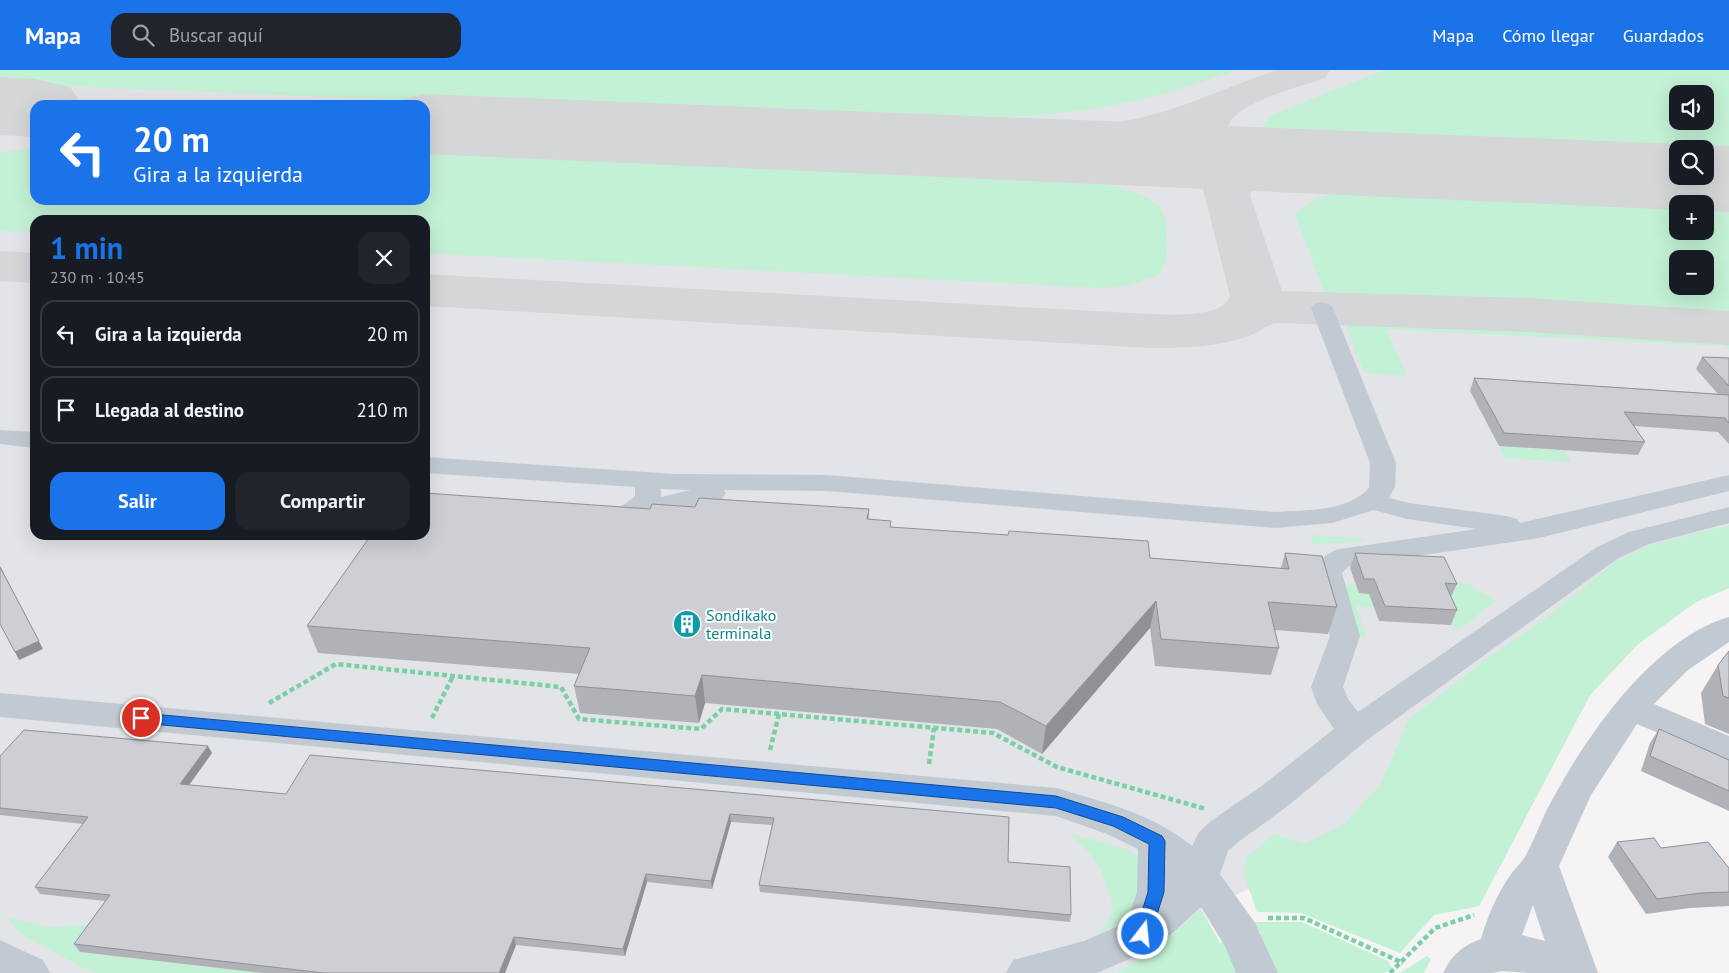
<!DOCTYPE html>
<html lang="es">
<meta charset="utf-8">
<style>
:root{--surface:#171b24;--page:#20242c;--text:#f1f3f6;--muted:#9ea1a6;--line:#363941;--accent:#1a73e8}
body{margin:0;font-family:"PT Sans",sans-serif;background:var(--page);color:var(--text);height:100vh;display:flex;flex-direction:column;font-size:19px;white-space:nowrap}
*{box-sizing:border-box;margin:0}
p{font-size:16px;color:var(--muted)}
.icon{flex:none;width:28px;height:28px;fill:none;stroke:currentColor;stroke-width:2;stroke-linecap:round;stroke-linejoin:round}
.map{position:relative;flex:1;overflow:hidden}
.panel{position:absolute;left:30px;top:145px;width:400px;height:325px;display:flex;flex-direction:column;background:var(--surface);border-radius:15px;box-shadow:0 5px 20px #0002}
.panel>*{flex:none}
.hud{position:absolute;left:30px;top:30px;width:400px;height:105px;border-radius:15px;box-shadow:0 5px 20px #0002;background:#1a73e8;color:#fff;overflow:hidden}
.controls{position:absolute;left:1669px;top:15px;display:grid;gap:10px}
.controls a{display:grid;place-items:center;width:45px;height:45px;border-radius:10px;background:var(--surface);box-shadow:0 5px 20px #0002;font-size:25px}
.pin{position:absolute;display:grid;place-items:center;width:42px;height:42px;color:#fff;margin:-21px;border:2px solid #fff;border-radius:50%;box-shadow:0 1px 5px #0007}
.me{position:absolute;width:55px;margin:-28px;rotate:16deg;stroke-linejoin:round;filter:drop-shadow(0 0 4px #0008)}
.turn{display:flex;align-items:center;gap:18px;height:105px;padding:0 20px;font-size:22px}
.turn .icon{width:65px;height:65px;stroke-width:2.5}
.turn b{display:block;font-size:35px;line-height:42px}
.round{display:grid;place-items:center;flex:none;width:52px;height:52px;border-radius:15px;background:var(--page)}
.headline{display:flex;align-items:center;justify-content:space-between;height:85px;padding:0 20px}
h1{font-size:30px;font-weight:600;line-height:38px;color:var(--accent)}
.action{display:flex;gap:10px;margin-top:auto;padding:10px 20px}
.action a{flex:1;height:58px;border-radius:15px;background:var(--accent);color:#fff;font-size:20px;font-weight:600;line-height:58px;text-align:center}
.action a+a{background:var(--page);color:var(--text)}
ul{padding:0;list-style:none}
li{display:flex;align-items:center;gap:15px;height:68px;margin:0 10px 8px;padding:0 10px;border:2px solid var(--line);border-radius:15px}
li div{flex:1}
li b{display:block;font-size:19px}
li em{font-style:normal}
header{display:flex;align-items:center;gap:30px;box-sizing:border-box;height:70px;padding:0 25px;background:var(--accent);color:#fff}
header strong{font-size:24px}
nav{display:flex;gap:28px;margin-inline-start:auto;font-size:18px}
.search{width:350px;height:45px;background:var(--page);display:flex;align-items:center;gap:12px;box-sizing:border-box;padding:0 18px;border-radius:15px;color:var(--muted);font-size:19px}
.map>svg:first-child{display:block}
.airport{fill:#e2e4e7;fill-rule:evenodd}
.green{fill:#c3f1d5;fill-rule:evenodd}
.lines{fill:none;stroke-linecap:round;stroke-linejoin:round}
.taxiway{fill:#d5d6d8;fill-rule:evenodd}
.runway{fill:#d5d6d8;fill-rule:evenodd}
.path{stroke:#7ad0a6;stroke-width:4.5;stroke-dasharray:5 3;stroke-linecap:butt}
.minor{fill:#c1cad2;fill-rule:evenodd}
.wall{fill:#b0b2b7}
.shaded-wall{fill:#909195}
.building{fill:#cdcfd5;stroke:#909195}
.route{fill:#1a73e8;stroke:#114b97}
.labels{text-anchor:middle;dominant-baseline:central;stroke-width:4;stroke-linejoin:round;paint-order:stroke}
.culture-label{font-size:16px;fill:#0d838f;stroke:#fff;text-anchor:start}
</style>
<header>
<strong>Mapa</strong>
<div class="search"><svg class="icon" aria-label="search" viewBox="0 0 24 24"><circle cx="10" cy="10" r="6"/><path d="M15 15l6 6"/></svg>Buscar aquí</div>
<nav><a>Mapa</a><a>Cómo llegar</a><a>Guardados</a></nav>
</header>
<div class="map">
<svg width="1729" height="903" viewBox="0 0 1729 903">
<rect width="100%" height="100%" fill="#f5f3f3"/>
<!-- airport -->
<path class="airport" d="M0 0H1729V518L1696 532 1638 574 1590 625 1479 836 1434 845 1403 878 1250 819 1201 839 1150 885 1115 903H0ZM1678 24H1705V51H1678ZM35 35H425V130H35ZM1678 79H1705V106H1678ZM1678 134H1705V161H1678ZM35 150H425V465H35ZM1678 189H1705V216H1678Z"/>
<!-- green -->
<g class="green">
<path d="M0 0H1236C1198 14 1159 26 1119 34 1056 47 990 48 926 51L13 14 0 19Z"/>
<path d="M1384 0H1729V84L1705 83V79H1678L1677 82 1277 66 1261 59 1270 46ZM1678 24H1705V51H1678Z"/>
<path d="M35 78V130H425V79L1067 107C1089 111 1152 120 1163 142 1167 151 1166 160 1167 169 1167 186 1168 191 1159 205L1128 215 1102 218 425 183V150H35V162L0 161V83Z"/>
<path d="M1347 120 1677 135 1678 161H1705V136L1729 137V252L1328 233 1295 144 1314 130ZM1678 189H1705V216H1678Z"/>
<polygon points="1341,243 1531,250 1729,262 1729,280 1724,276 1386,259 1407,306 1364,302"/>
<polygon points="1499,376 1564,381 1571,392 1505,388"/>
<polygon points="1729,455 1729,518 1696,532 1638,574 1590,625 1479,836 1434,845 1400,883 1301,843 1257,842 1244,804 1246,788 1274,764 1304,774 1343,755 1381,714 1409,649 1493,584 1544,549 1615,492 1651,475"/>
<polygon points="1311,465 1366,469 1357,472 1313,474"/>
<polygon points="1442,510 1469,515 1496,531 1459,559 1451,555 1439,527"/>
<polygon points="1340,514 1355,515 1359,523 1369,524 1374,537 1356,536 1366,567 1355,566"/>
<path d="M1070 763 1128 780 1142 790 1146 817 1123 852 1097 865 1113 843C1106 801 1099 792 1070 763Z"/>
<polygon points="1201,839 1220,873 1261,864 1254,852 1302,852 1388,891 1392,898 1384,903 1115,903 1149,885"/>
<polygon points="8,848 48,857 99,855 80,882 263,903 98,903 85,899 21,864"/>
<polygon points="1427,886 1431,889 1424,903 1400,903"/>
</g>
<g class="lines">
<!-- taxiway -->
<g class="taxiway">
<path d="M1276 0H1330L1325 8C1303 16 1232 33 1228 58L1239 89C1267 81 1296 76 1325 83L1332 92 1325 101C1301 107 1275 102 1253 115L1250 125 1282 221 1528 228 1729 241V275L1528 262 1277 253C1266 255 1260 262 1249 266 1217 277 1183 278 1149 278L425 236V204L1149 244C1169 244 1223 249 1230 226L1188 59C1100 82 1014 88 923 88L908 84 902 75 908 66 923 62C1002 63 1085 64 1162 42 1201 30 1238 13 1276 0Z"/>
<polygon points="35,32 47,35 35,35 35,56 0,61 0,37"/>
<polygon points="0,181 35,183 35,213 0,211"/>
</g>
<!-- runway -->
<g class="runway">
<polygon points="0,7 35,9 70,17 82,35 35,35 35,67 0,65"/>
<path d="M425 24 1729 76V142L1705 141V134H1678V140L425 84V35H388L389 33ZM1678 79H1705V106H1678Z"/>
</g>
<!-- path -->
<g class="path">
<polyline points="269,633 336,594 561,617 579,649 701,659 722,639 993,663 1057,697 1206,739"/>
<polyline points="432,648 453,606"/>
<polyline points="770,680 779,644"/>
<polyline points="929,694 934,658"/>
<polyline points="1268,848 1304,848 1403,893"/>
<polyline points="1390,903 1435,858 1474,845"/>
</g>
<!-- minor -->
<g class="minor">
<path d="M1322 232 1329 234 1333 238 1396 393 1395 417 1389 428 1409 433 1507 446 1517 449 1520 453 1729 405V421L1539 468 1349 496 1342 503 1360 566 1343 617 1348 629 1358 642 1597 477 1629 462 1729 437V453L1649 474 1617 489 1367 670 1289 735 1237 773 1228 781 1220 804 1255 853 1278 903H1236L1226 878 1201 837 1157 877 1097 903H1006L1013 890 1084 871 1127 852 1137 822 1138 779 1107 764 1056 746 0 647V623L1056 718C1103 732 1154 744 1192 776L1199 762 1211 751 1263 715 1334 659 1317 634 1311 617 1330 566 1313 501C1320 490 1327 482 1340 479L1477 459 1407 449 1374 440 1332 453 1275 458 827 421 724 420 726 423 722 429 604 458 594 456 590 450 594 444C611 440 622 438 635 426V417L425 403V387L675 404 827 405 1275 442C1305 440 1347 442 1369 418L1370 393 1311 238 1315 234ZM661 419 691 420 661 427Z"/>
<polygon points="0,360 35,362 35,378 0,374"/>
<path d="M1729 547V572L1688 600 1654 634 1729 666V693L1637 654 1591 725 1559 796 1598 903H1528L1502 901 1492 903H1443C1452 885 1462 876 1481 869 1487 848 1496 826 1509 807 1514 799 1523 792 1527 783 1536 766 1542 748 1551 732 1587 665 1653 569 1729 547ZM1533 835 1545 871 1522 865Z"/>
<polygon points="0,870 43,890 50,903 0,903"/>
</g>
</g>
<!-- wall -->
<g class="wall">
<polygon points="1702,287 1729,288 1729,374 1718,362 1634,356 1645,372 1638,385 1499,376 1470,321 1474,308 1718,324 1696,299"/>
<polygon points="695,437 869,439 869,450 891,457 1150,488 1281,498 1285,483 1337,537 1328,564 1275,560 1279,578 1271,605 1155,596 1150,558 1042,684 997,659 705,633 699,653 580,643 574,616 579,604 318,583 307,556 650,439"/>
<polygon points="1355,483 1457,514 1451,527 1457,540 1451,555 1379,551 1369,524 1359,523 1350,498"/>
<polygon points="1729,581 1729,664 1705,654 1701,623 1718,595"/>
<polygon points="1659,659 1729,690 1729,741 1641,701 1650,673"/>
<polygon points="212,683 189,715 286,724 1009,747 1008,792 1071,845 1070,852 760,822 759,815 772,755 731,752 712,819 647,812 625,886 516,875 505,903 263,903 80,882 74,874 105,831 40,824 35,817 83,754 0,745 0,686"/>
<polygon points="1617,772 1661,778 1729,798 1729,836 1690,838 1646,844 1608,787"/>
</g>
<!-- shaded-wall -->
<g class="shaded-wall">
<polygon points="0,496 43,579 19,590 15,582"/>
<polygon points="1156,531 1150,558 1042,684 1046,656"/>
<polygon points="702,605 705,633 699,653 695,626"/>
<polygon points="208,676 212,683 184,722 180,714"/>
<polygon points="730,744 731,752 712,819 711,811"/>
<polygon points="646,804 647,812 625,886 623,879"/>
<polygon points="514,867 516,875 505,903 499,903"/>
</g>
<!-- building -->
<g class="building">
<polygon points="1702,287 1729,288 1729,316"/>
<polygon points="1474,308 1729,325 1729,353 1725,348 1624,342 1645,372 1504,363"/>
<polygon points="425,423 650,439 652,434 695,437 699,428 869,439 867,449 891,451 890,457 1008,465 1009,461 1148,471 1150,488 1289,499 1285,483 1322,486 1337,537 1268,532 1279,578 1161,569 1156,531 1046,656 1000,632 702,605 695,626 574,616 590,578 307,556 371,465 425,465"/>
<polygon points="1355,483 1444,487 1457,514 1445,513 1457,540 1385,536 1374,509 1364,509"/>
<polygon points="0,497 39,571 15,582 0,554"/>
<polygon points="1729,581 1729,628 1723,626 1718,595"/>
<polygon points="1659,659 1729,690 1729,721 1650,686"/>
<polygon points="24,660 208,676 180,714 286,724 310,685 1009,747 1008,792 1070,797 1071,845 759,815 774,748 730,744 711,811 646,804 623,879 514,867 499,903 324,903 74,874 110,825 35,817 88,747 0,738 0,686"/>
<polygon points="1654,768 1661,778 1708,772 1729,798 1729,822 1701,823 1657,829 1617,772"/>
</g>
<!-- route -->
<polygon class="route" points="141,643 1056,726 1123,747 1162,766 1165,771 1164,822 1149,870 1143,872 1138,870 1135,864 1148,822 1149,774 1113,756 1056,738 141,653 134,648"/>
<!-- icons -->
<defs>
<symbol id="building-disc" viewBox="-11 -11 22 22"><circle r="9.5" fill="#0f9aa8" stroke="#fff"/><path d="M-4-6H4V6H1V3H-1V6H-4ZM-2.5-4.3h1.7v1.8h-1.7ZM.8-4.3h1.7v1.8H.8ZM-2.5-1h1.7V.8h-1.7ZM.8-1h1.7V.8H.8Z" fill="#fff"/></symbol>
</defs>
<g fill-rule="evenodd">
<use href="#building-disc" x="671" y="538" width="32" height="32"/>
</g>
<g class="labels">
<!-- culture labels -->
<g class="culture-label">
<text x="706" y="545">Sondikako<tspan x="706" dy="18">terminala</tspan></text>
</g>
</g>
</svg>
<div class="controls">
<a><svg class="icon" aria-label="sound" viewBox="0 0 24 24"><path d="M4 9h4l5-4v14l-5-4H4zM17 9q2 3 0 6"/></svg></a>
<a><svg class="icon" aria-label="search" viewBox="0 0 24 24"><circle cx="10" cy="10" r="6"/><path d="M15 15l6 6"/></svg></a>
<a>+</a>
<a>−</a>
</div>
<div class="pin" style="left:141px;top:648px;background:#d93025"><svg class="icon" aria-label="arrive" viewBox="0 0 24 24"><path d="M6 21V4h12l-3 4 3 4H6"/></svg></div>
<svg class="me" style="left:1143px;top:864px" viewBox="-20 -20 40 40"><circle r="17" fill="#1a73e8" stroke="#fff" stroke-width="3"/><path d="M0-11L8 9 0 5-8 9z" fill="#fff"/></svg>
<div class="hud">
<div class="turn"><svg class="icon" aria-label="left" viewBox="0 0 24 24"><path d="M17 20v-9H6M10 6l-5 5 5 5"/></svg><div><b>20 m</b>Gira a la izquierda</div></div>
</div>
<section class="panel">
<div class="headline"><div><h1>1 min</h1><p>230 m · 10:45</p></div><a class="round"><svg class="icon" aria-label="close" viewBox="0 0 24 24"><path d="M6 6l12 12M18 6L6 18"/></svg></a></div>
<ul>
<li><svg class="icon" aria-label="left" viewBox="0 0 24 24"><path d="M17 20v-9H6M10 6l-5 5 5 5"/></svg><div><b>Gira a la izquierda</b></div><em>20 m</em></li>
<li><svg class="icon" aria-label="arrive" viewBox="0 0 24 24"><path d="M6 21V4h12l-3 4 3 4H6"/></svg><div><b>Llegada al destino</b></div><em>210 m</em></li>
</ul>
<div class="action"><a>Salir</a><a>Compartir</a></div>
</section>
</div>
